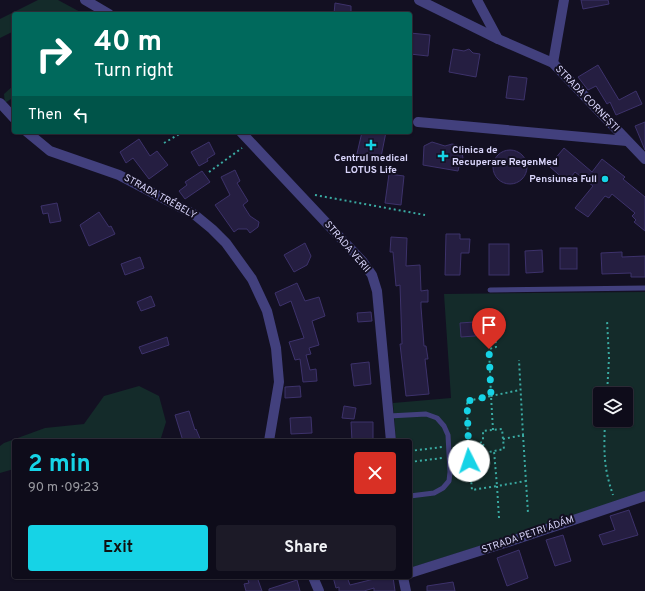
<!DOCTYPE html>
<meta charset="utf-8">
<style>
:root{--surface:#0e0c1a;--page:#1c1a27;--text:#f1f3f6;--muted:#9b9ba2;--line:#2e2c39;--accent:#16d3e6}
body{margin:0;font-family:Overpass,sans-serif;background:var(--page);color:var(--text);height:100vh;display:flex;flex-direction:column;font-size:15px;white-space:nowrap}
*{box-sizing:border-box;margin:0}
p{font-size:13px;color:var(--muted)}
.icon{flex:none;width:22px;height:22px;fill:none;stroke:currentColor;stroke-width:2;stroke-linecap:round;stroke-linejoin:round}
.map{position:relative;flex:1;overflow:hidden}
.sheet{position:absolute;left:12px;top:439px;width:400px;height:140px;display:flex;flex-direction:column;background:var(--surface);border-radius:4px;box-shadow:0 1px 3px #0004,0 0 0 1px var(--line)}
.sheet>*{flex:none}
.guide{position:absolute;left:12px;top:12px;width:400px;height:122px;border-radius:4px;box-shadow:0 1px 3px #0004,0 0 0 1px var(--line);background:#00695c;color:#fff;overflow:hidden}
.tools{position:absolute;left:593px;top:387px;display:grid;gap:8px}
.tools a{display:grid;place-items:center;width:40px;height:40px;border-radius:4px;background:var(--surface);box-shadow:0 1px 3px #0004,0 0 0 1px var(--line);font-size:20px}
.pin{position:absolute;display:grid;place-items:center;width:34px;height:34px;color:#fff;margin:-41px -17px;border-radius:50% 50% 50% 0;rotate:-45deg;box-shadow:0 0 4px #0007}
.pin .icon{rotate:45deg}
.me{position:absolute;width:44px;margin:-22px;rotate:356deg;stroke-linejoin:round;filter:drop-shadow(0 0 3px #0008)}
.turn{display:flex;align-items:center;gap:14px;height:84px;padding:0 16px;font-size:18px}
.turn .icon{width:52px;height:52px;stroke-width:2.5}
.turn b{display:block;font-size:28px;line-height:34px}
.then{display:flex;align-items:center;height:38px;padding:0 16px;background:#0003;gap:8px;font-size:15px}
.round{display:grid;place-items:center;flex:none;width:42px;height:42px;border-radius:4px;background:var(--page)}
.overview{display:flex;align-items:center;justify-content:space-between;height:68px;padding:0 16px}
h1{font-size:24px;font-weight:700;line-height:30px;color:var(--accent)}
.action{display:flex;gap:8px;margin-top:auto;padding:8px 16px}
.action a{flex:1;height:46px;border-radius:4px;background:var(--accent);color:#111;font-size:16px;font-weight:700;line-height:46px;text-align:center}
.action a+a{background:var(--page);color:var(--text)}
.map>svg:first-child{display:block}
.green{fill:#142b2a;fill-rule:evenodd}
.building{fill:#251e41;stroke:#3d326b}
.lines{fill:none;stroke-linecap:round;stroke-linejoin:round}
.path{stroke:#3aaaa2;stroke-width:2;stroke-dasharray:2 3;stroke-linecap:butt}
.lane{stroke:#42407d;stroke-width:5}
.street{stroke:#42407d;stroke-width:10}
.route{stroke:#16d3e6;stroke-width:7;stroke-dasharray:0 12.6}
.poi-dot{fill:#16d3e6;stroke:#131022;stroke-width:1.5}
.labels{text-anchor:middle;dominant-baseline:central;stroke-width:4;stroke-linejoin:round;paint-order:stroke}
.street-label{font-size:10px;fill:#d9d5fb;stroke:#131022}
.poi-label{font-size:10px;font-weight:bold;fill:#d9d5fb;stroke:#131022;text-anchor:start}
</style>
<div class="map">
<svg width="645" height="591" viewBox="0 0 645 591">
<rect width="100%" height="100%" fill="#131022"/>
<!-- green -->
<g class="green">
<polygon points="38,0 58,0 84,14 14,14 14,31 0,38 0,19"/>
<polygon points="14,85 14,97 5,103 4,94"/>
<path d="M645 292V494L413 567 410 565V441H396L393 403 451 398 444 294ZM600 394H626V420H600Z"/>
<polygon points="139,386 159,396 166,422 160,441 14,441 14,469 0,473 0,446 4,443 45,428 84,424 104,396"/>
</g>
<!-- building -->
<g class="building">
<polygon points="581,0 608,0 609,4 583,9"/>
<polygon points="335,3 351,6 351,14 334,14"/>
<polygon points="410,33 430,35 428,56 410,54"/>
<polygon points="453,49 464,51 469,49 473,53 480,54 476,77 449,72"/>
<polygon points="598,65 619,100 636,91 642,104 616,115 610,102 607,104 596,86 588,90 578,77"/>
<polygon points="509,76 527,78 524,100 506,98"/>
<polygon points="645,122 645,150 635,126"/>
<polygon points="362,132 386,132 380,162 356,158"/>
<polygon points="139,139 150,156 157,151 168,165 149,179 133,158 126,163 120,152"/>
<polygon points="209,142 215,154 207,159 208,161 199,166 191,152"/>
<polygon points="432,142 445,146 452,144 457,145 461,149 463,158 460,162 458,171 423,165 424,146"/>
<polygon points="564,148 592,172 602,159 625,177 623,179 645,197 645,231 634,222 636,220 632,216 635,213 612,194 609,198 605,196 588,217 575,208 593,186 575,172 567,182 549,166"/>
<circle cx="510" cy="167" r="17"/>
<polygon points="235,170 240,181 237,183 248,201 243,205 250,216 259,222 258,227 250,233 247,229 238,229 234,232 215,205 230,195 221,177"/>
<polygon points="202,171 210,182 185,199 179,191 187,185 185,182"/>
<polygon points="389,174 404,176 401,205 385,203"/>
<polygon points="57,203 61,221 50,223 48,213 43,214 41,206"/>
<polygon points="99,212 109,227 111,226 115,234 89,246 80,225"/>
<polygon points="446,234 460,234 460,239 470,239 469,253 461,253 460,275 445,275"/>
<polygon points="391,237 407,238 406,266 420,265 421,291 428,290 428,302 421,302 421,307 424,346 426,346 428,359 425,359 429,394 406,396 400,344 402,344 400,285 396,286 393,252 390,252"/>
<polygon points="305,243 311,256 307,265 294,272 284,255"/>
<rect x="489" y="244" width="20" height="31"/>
<rect x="560" y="248" width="17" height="21"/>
<polygon points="542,250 543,272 526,273 525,251"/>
<polygon points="622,252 622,257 645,256 645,277 631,277 631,273 602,274 601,253"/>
<polygon points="140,257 144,268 125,275 121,264"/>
<polygon points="297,283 305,301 319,297 325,316 312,321 319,345 309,348 311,354 306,355 310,370 316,369 317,381 303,382 300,359 295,360 289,342 304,338 291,301 280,306 275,293"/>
<polygon points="151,296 155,306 141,311 137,302"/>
<polygon points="371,312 372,321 358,322 357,313"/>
<polygon points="474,322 497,329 475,336 461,337 460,323"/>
<polygon points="167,337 169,345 142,354 139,347"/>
<polygon points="369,362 371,384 354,386 351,364"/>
<polygon points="300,386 301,397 285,398 285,387"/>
<polygon points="344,406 356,408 354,419 342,418"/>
<polygon points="189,411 195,430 196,429 201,441 183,441 175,415"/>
<polygon points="311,417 312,433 291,434 290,418"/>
<polygon points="351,422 373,422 373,441 352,441"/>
<polygon points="629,510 638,535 603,545 599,535 615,530 610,516"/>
<polygon points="563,535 571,561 555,566 546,540"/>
<polygon points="519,550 528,578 507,586 497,558"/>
<polygon points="247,577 257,577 262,591 246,591 244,584 249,583"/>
<polygon points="333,577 347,577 350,585 374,579 374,577 393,577 395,591 374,591 374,588 364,591 339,591 339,587 336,588"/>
<polygon points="297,580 300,591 269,591 269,589"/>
<polygon points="453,582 455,591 427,591 427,586"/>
</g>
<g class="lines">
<!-- path -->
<g class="path">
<polyline points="164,143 183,132"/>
<polyline points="209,172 242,148"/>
<polyline points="315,195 425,215"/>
<polyline points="502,324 501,331 495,336 496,347 489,349 491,396 520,390"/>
<polyline points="607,394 609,358 607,320"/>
<path d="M605 420C604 451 603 466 613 495"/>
<polyline points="493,430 491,396 467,401 468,446 472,490 497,486 494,451"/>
<polyline points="523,435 528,513"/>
<polyline points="503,439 523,435 519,360"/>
<polyline points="456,450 483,442 484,453 504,449 502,429 483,431 483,442"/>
<polyline points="410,451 442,447"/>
<polyline points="410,462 442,458"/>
<polyline points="499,518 497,486 526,481"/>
</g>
<!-- lane -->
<g class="lane">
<polyline points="490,290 645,288"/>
<polyline points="389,416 426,414 437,418 444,426 448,435 450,472 449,481 443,488 434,493 410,496"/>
</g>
<!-- street -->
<g class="street">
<polyline points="85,0 109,14"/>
<polyline points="419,0 498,39 553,63 645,159"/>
<polyline points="477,0 498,39"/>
<polyline points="553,63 564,0"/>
<polyline points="0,103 14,118"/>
<polyline points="418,122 627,141"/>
<polyline points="27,132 50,151 119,175 195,215 212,229 226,243 252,279 267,311 276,348 279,382 269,441"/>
<polyline points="241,132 363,262 372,275 377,291 391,441"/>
<polyline points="410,573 511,541 645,496"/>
<polyline points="313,577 319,591"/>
<polyline points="403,577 406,591"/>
</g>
</g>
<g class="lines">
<!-- route -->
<polyline class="route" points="469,461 467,401 491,396 489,349"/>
</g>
<!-- markers -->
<g class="poi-dot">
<path d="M369 139h4v4h4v4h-4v4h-4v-4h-4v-4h4z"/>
<path d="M441 150h4v4h4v4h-4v4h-4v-4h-4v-4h4z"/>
<circle cx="605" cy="179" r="4"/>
</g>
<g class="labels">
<!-- street labels -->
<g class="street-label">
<text transform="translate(587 99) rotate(46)">STRADA CORNEȘTI</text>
<text transform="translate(160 197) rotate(29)">STRADA TRÉBELY</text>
<text transform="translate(347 247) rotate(49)">STRADA VERII</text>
<text transform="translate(528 535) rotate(-19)">STRADA PETRI ÁDÁM</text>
</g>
<!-- poi labels -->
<g class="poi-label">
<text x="452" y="150">Clinica de<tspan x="452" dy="12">Recuperare RegenMed</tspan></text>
<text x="371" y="158" text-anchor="middle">Centrul medical<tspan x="371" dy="12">LOTUS Life</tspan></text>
<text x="597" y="179" text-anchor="end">Pensiunea Full</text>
</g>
</g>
</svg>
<div class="tools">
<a><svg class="icon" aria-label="layers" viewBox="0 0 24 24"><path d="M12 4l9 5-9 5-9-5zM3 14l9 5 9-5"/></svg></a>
</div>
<div class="pin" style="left:489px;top:349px;background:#d93025"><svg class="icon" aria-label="arrive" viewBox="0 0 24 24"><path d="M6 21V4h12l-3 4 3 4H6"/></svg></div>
<svg class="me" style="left:469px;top:461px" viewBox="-20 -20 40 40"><circle r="19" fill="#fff"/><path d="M0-13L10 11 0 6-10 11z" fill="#16d3e6"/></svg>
<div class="guide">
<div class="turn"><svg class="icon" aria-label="right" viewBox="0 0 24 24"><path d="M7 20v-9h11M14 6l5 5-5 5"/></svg><div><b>40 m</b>Turn right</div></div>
<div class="then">Then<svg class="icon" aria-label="left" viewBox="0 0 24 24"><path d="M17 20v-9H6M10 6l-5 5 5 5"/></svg></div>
</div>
<section class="sheet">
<div class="overview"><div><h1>2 min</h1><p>90 m · 09:23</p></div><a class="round" style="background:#d93025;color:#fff"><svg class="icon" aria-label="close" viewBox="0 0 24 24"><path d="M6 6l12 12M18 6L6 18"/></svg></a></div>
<div class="action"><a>Exit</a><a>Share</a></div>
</section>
</div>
